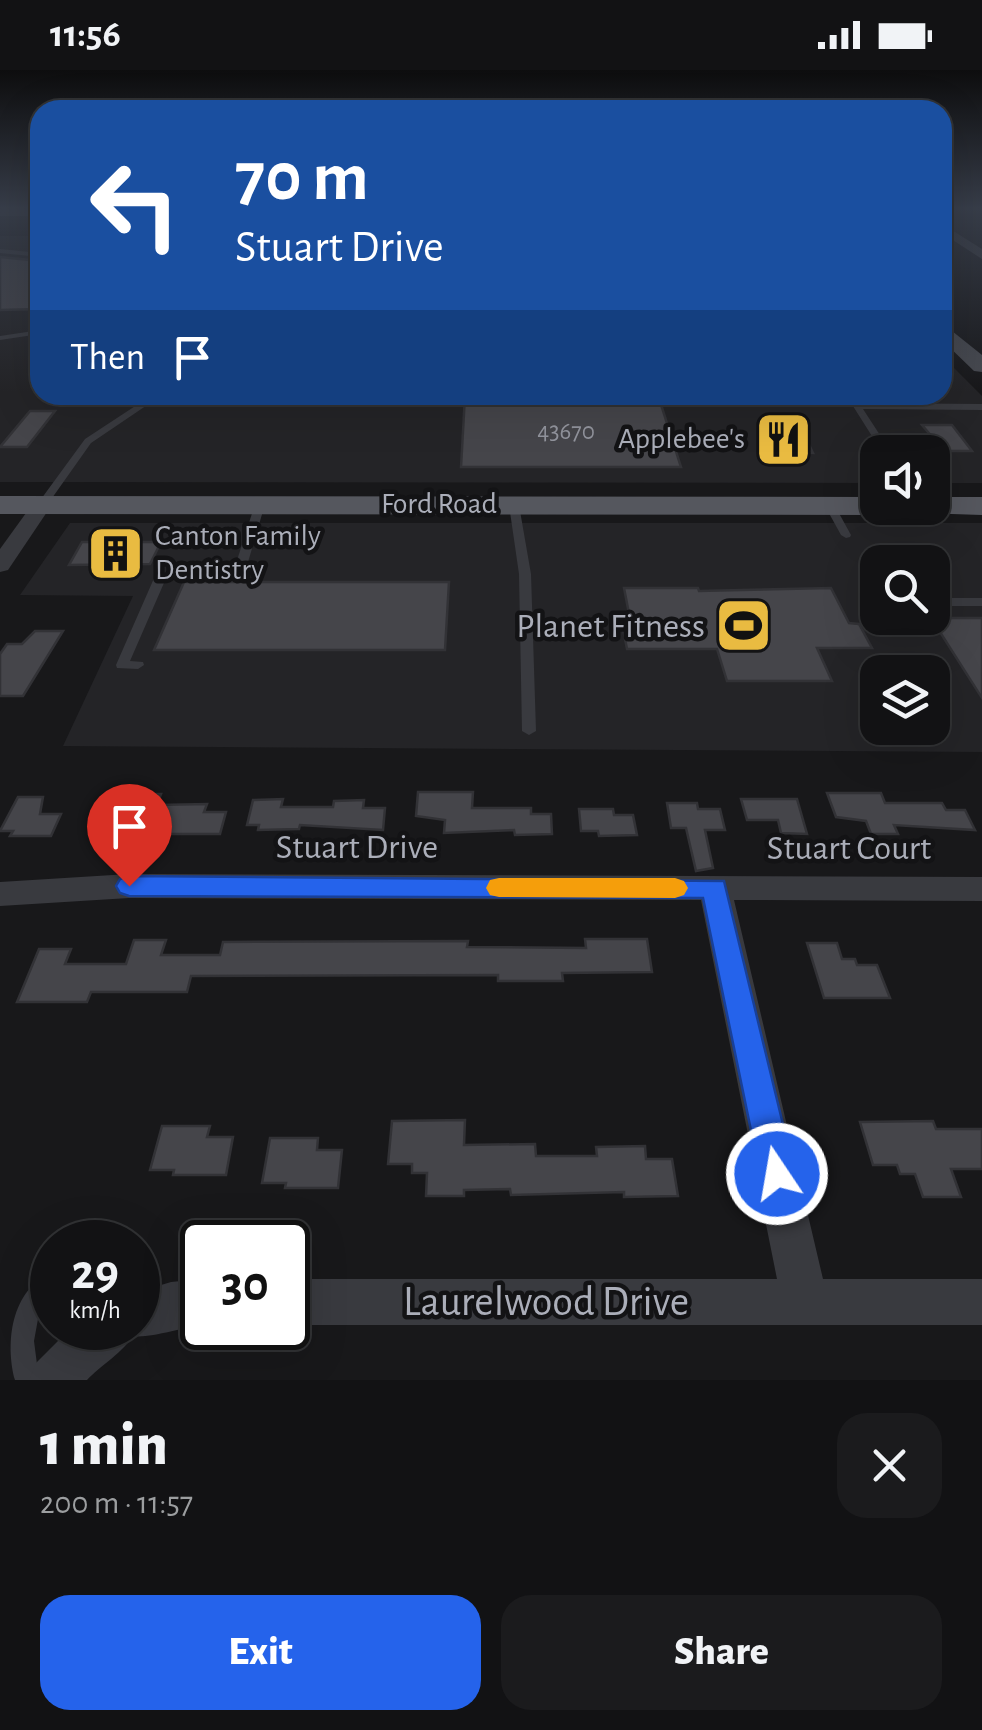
<!DOCTYPE html>
<meta charset="utf-8">
<style>
:root{--surface:#121214;--page:#1b1b1d;--text:#f1f3f6;--muted:#9c9ea0;--line:#313234;--accent:#2563eb}
body{margin:0;font-family:"Alegreya Sans",sans-serif;background:var(--page);color:var(--text);height:100vh;display:flex;flex-direction:column;font-size:38px;white-space:nowrap}
*{box-sizing:border-box;margin:0}
p{font-size:32px;color:var(--muted)}
.icon{flex:none;width:55px;height:55px;fill:none;stroke:currentColor;stroke-width:2;stroke-linecap:round;stroke-linejoin:round}
.map{position:relative;height:1310px;overflow:hidden}
.drawer{display:flex;flex-direction:column;background:var(--surface);flex:1}
.drawer>*{flex:none}
.top-card{position:absolute;left:30px;top:30px;width:922px;height:305px;border-radius:30px;box-shadow:0 10px 40px #0002,0 0 0 2px var(--line);background:#1a4fa0;color:#fff;overflow:hidden}
.fabs{position:absolute;left:860px;top:365px;display:grid;gap:20px}
.fabs a{display:grid;place-items:center;width:90px;height:90px;border-radius:20px;background:var(--surface);box-shadow:0 10px 40px #0002,0 0 0 2px var(--line);font-size:50px}
.speed{position:absolute;left:30px;top:1150px;display:flex;gap:20px;font-size:50px;font-weight:700;text-align:center}
.speed>*{display:grid;place-content:center;width:130px;height:130px;border-radius:50%;background:var(--surface);box-shadow:0 10px 40px #0002,0 0 0 2px var(--line);line-height:1}
.speed small{font-size:25px;font-weight:400}
.speed .limit{border:5px solid #111;border-radius:15px;background:#fff;color:#111}
.pin{position:absolute;display:grid;place-items:center;width:85px;height:85px;color:#fff;margin:-102px -42px;border-radius:50% 50% 50% 0;rotate:-45deg;box-shadow:0 0 10px #0007}
.pin .icon{rotate:45deg}
.me{position:absolute;width:110px;margin:-55px;rotate:348deg;stroke-linejoin:round;filter:drop-shadow(0 0 8px #0008)}
.turn{display:flex;align-items:center;gap:35px;height:210px;padding:0 40px;font-size:45px}
.turn .icon{width:130px;height:130px;stroke-width:2.5}
.turn b{display:block;font-size:70px;line-height:85px}
.then{display:flex;align-items:center;height:95px;padding:0 40px;background:#0003;gap:20px;font-size:38px}
.round{display:grid;place-items:center;flex:none;width:105px;height:105px;border-radius:30px;background:var(--page)}
.headline{display:flex;align-items:center;justify-content:space-between;height:170px;padding:0 40px}
h1{font-size:60px;font-weight:800;line-height:75px}
.button{display:flex;gap:20px;margin-top:auto;padding:20px 40px}
.button a{flex:1;height:115px;border-radius:30px;background:var(--accent);color:#fff;font-size:40px;font-weight:800;line-height:115px;text-align:center}
.button a+a{background:var(--page);color:var(--text)}
.status{display:flex;justify-content:space-between;align-items:center;height:70px;padding:0 50px;background:var(--surface);direction:ltr}
.status svg{height:28px;fill:currentColor}
.map>svg:first-child{display:block}
.built{fill:#242427;fill-rule:evenodd}
.building{fill:#45454a;stroke:#323236;stroke-width:2.5}
.lines{fill:none;stroke-linecap:round;stroke-linejoin:round}
.lane{fill:#393a3f;fill-rule:evenodd}
.street{fill:#393a3f;fill-rule:evenodd}
.secondary{fill:#47494f;fill-rule:evenodd}
.primary{fill:#55575e;fill-rule:evenodd}
.route{fill:#2563eb;stroke:#184099;stroke-width:2.5}
.slow{fill:#f59e0b}
.labels{text-anchor:middle;dominant-baseline:central;stroke-width:9;stroke-linejoin:round;paint-order:stroke}
.far-number-label{font-size:25px;fill:#92949d}
.far-poi-label{font-size:30px;fill:#abaeb9;stroke:#131315;text-anchor:end}
.far-street-label{font-size:30px;fill:#abaeb9;stroke:#131315}
.poi-label{font-size:35px;fill:#abaeb9;stroke:#131315;text-anchor:end}
.street-label{font-size:35px;fill:#abaeb9;stroke:#131315}
.near-street-label{font-size:42px;fill:#abaeb9;stroke:#131315}
</style>
<div class="status"><b>11:56</b><svg viewBox="0 0 49 12"><path d="M0 12V9h3v3zM5 12V6h3v6zM10 12V3h3v9zM15 12V0h3v12zM26 1h20v11H26zM47 4h2v5h-2z"/></svg></div>
<div class="map">
<svg width="982" height="1310" viewBox="0 0 982 1310">
<rect width="100%" height="100%" fill="#18181a"/>
<!-- built -->
<g class="built">
<polygon points="0,166 40,166 40,325 942,325 943,287 982,326 982,413 933,413 932,382 878,382 877,413 0,412"/>
<path d="M70 453H982V682L63 676 133 526 20 525ZM878 492H932V548H878ZM878 602H932V658H878Z"/>
</g>
<!-- building -->
<g class="building">
<polygon points="0,187 40,191 40,239 0,240"/>
<polygon points="465,325 658,325 681,397 461,397"/>
<polygon points="30,341 55,341 27,377 0,377"/>
<polygon points="760,353 799,354 813,383 773,382"/>
<polygon points="922,355 952,355 972,381 944,381"/>
<polygon points="82,472 161,472 150,494 69,495"/>
<polygon points="184,512 449,512 445,580 154,580"/>
<polygon points="624,518 698,518 699,521 831,518 849,553 859,554 872,578 817,578 832,611 727,611 717,579 627,579 622,554 631,554"/>
<polygon points="931,548 982,548 982,628"/>
<polygon points="35,561 63,561 23,626 0,626 0,584 7,574 22,574"/>
<polygon points="418,722 473,722 472,738 531,738 531,744 551,744 552,764 515,765 514,760 444,763 445,750 416,746"/>
<polygon points="827,723 881,723 885,733 942,733 946,740 965,740 975,760 894,755 898,764 871,764 866,751 836,747"/>
<polygon points="107,724 161,724 157,735 207,734 204,742 226,742 220,764 119,764 124,752 113,752 114,747 97,747"/>
<polygon points="18,727 43,727 40,744 61,744 51,766 10,766 13,761 0,761"/>
<polygon points="283,729 281,737 333,737 334,731 364,730 363,738 385,738 383,760 300,755 299,759 258,760 259,755 247,755 253,730"/>
<polygon points="741,729 797,729 807,764 781,763 778,750 747,750"/>
<polygon points="667,733 697,733 698,739 720,739 725,760 705,760 713,798 696,801 686,758 671,758"/>
<polygon points="579,739 613,739 614,745 633,745 637,765 599,766 598,761 581,761"/>
<polygon points="585,869 647,869 652,902 562,903 563,911 498,911 498,905 191,906 187,922 91,922 87,932 17,932 39,879 71,879 65,894 126,894 134,870 166,870 161,885 220,885 223,872 468,871 467,877 586,878"/>
<polygon points="807,873 837,873 842,889 855,889 857,895 877,895 890,928 824,928"/>
<polygon points="465,1050 464,1075 535,1074 536,1086 597,1086 596,1077 645,1076 646,1089 672,1089 678,1126 624,1127 624,1122 511,1125 510,1119 464,1120 464,1126 426,1126 427,1103 412,1103 412,1094 388,1094 392,1051"/>
<polygon points="933,1051 936,1059 982,1059 982,1099 951,1099 961,1127 923,1127 915,1104 900,1104 897,1095 873,1095 860,1052"/>
<polygon points="162,1056 210,1056 207,1067 233,1067 226,1105 173,1105 174,1100 150,1100"/>
<polygon points="270,1068 318,1068 317,1080 342,1080 338,1118 285,1118 286,1113 262,1113"/>
</g>
<g class="lines">
<!-- lane -->
<g class="lane">
<polygon points="0,179 40,183 40,187 0,183"/>
<polygon points="40,260 40,264 0,270 0,266"/>
<polygon points="152,325 162,325 91,373 45,438 37,438 36,436 85,369"/>
<polygon points="846,325 854,325 860,333 982,334 982,340 863,339 891,382 882,382"/>
<polygon points="260,431 265,434 244,506 238,509 234,508 232,506 255,434"/>
<polygon points="514,432 519,435 531,504 536,661 529,665 522,661 519,504 509,435"/>
<polygon points="830,433 835,436 851,465 850,467 846,468 841,465 825,436"/>
<polygon points="161,503 167,506 130,591 143,592 144,595 138,599 117,598 116,595 155,506"/>
<rect x="932" y="528" width="50" height="8"/>
<path d="M52 1203V1229L38 1249 34 1271 39 1310H15C5 1273 11 1219 52 1203Z"/>
</g>
<!-- street -->
<g class="street">
<rect x="0" y="140" width="40" height="6"/>
<polygon points="942,154 982,179 982,189 942,163"/>
<polygon points="41,430 51,436 8,500 0,502 0,479 34,432"/>
<polygon points="129,804 982,807 982,831 734,830 823,1209 982,1209 982,1255 288,1255 288,1209 777,1209 701,830 129,828 0,836 0,812"/>
<path d="M202 1209V1255C183 1257 149 1269 132 1266 126 1280 99 1297 87 1310H29L36 1293 71 1258H138V1222L171 1212Z"/>
</g>
<!-- secondary -->
<polygon class="secondary" points="942,253 982,285 982,302 974,301 942,270"/>
<!-- primary -->
<g class="primary">
<polygon points="0,426 878,427 878,438 893,438 878,445 0,444"/>
<polygon points="932,427 982,427 982,445 921,443 917,438 932,438"/>
</g>
</g>
<!-- sky -->
<linearGradient id="sky" x2="0" y2="1"><stop stop-color="#0d0d0e"/><stop offset="0.43" stop-color="#373d49"/><stop offset="1" stop-color="#373d49" stop-opacity="0"/></linearGradient>
<rect width="982" height="322" fill="url(#sky)"/>
<!-- route -->
<polygon class="route" points="129,806 724,811 795,1104 790,1115 777,1120 765,1115 760,1104 703,828 129,826 120,823 116,816 120,809"/>
<!-- slow -->
<polygon class="slow" points="499,808 675,808 684,811 688,818 684,825 675,828 499,827 490,825 486,818 490,810"/>
<!-- icons -->
<defs>
<symbol id="restaurant-square" viewBox="-11 -11 22 22"><rect x="-9" y="-9" width="18" height="18" rx="4" fill="#e9bb41" stroke="#131315"/><path d="M-5-6h1v4h1v-4h1v4h1v-4h1v5L-1.5 .5V6h-2V.5L-5-1ZM5-6V6H3V1.5H1.5Q1.5-4 5-6Z" fill="#111"/></symbol>
<symbol id="building-square" viewBox="-11 -11 22 22"><rect x="-9" y="-9" width="18" height="18" rx="4" fill="#e9bb41" stroke="#131315"/><path d="M-4-6H4V6H1V3H-1V6H-4ZM-2.5-4.3h1.7v1.8h-1.7ZM.8-4.3h1.7v1.8H.8ZM-2.5-1h1.7V.8h-1.7ZM.8-1h1.7V.8H.8Z" fill="#111"/></symbol>
<symbol id="stadium-square" viewBox="-11 -11 22 22"><rect x="-9" y="-9" width="18" height="18" rx="4" fill="#e9bb41" stroke="#131315"/><path d="M0-5a6.5 5 0 1 0 0 10a6.5 5 0 1 0 0-10ZM-3.5-1.8h7v3.6h-7Z" fill="#111"/></symbol>
</defs>
<g fill-rule="evenodd">
<use href="#restaurant-square" x="752" y="338" width="63" height="63"/>
<use href="#building-square" x="84" y="452" width="63" height="63"/>
<use href="#stadium-square" x="712" y="524" width="63" height="63"/>
</g>
<g class="labels">
<!-- far-number labels -->
<g class="far-number-label">
<text x="566" y="361">43670</text>
</g>
<!-- far-poi labels -->
<g class="far-poi-label">
<text x="745" y="369">Applebee's</text>
<text x="155" y="466" text-anchor="start">Canton Family<tspan x="155" dy="34">Dentistry</tspan></text>
</g>
<!-- far-street labels -->
<g class="far-street-label">
<text x="439" y="434">Ford Road</text>
</g>
<!-- poi labels -->
<g class="poi-label">
<text x="705" y="556">Planet Fitness</text>
</g>
<!-- street labels -->
<g class="street-label">
<text x="357" y="777">Stuart Drive</text>
<text x="849" y="778">Stuart Court</text>
</g>
<!-- near-street labels -->
<g class="near-street-label">
<text x="546" y="1232">Laurelwood Drive</text>
</g>
</g>
</svg>
<div class="fabs">
<a><svg class="icon" aria-label="sound" viewBox="0 0 24 24"><path d="M4 9h4l5-4v14l-5-4H4zM17 9q2 3 0 6"/></svg></a>
<a><svg class="icon" aria-label="search" viewBox="0 0 24 24"><circle cx="10" cy="10" r="6"/><path d="M15 15l6 6"/></svg></a>
<a><svg class="icon" aria-label="layers" viewBox="0 0 24 24"><path d="M12 4l9 5-9 5-9-5zM3 14l9 5 9-5"/></svg></a>
</div>
<div class="speed"><div>29<small>km/h</small></div><div class="limit">30</div></div>
<div class="pin" style="left:129px;top:816px;background:#d93025"><svg class="icon" aria-label="arrive" viewBox="0 0 24 24"><path d="M6 21V4h12l-3 4 3 4H6"/></svg></div>
<svg class="me" style="left:777px;top:1104px" viewBox="-20 -20 40 40"><circle r="17" fill="#2563eb" stroke="#fff" stroke-width="3"/><path d="M0-11L8 9 0 5-8 9z" fill="#fff"/></svg>
<div class="top-card">
<div class="turn"><svg class="icon" aria-label="left" viewBox="0 0 24 24"><path d="M17 20v-9H6M10 6l-5 5 5 5"/></svg><div><b>70 m</b>Stuart Drive</div></div>
<div class="then">Then<svg class="icon" aria-label="arrive" viewBox="0 0 24 24"><path d="M6 21V4h12l-3 4 3 4H6"/></svg></div>
</div>
</div>
<section class="drawer">
<div class="headline"><div><h1>1 min</h1><p>200 m · 11:57</p></div><a class="round"><svg class="icon" aria-label="close" viewBox="0 0 24 24"><path d="M6 6l12 12M18 6L6 18"/></svg></a></div>
<div class="button"><a>Exit</a><a>Share</a></div>
</section>
